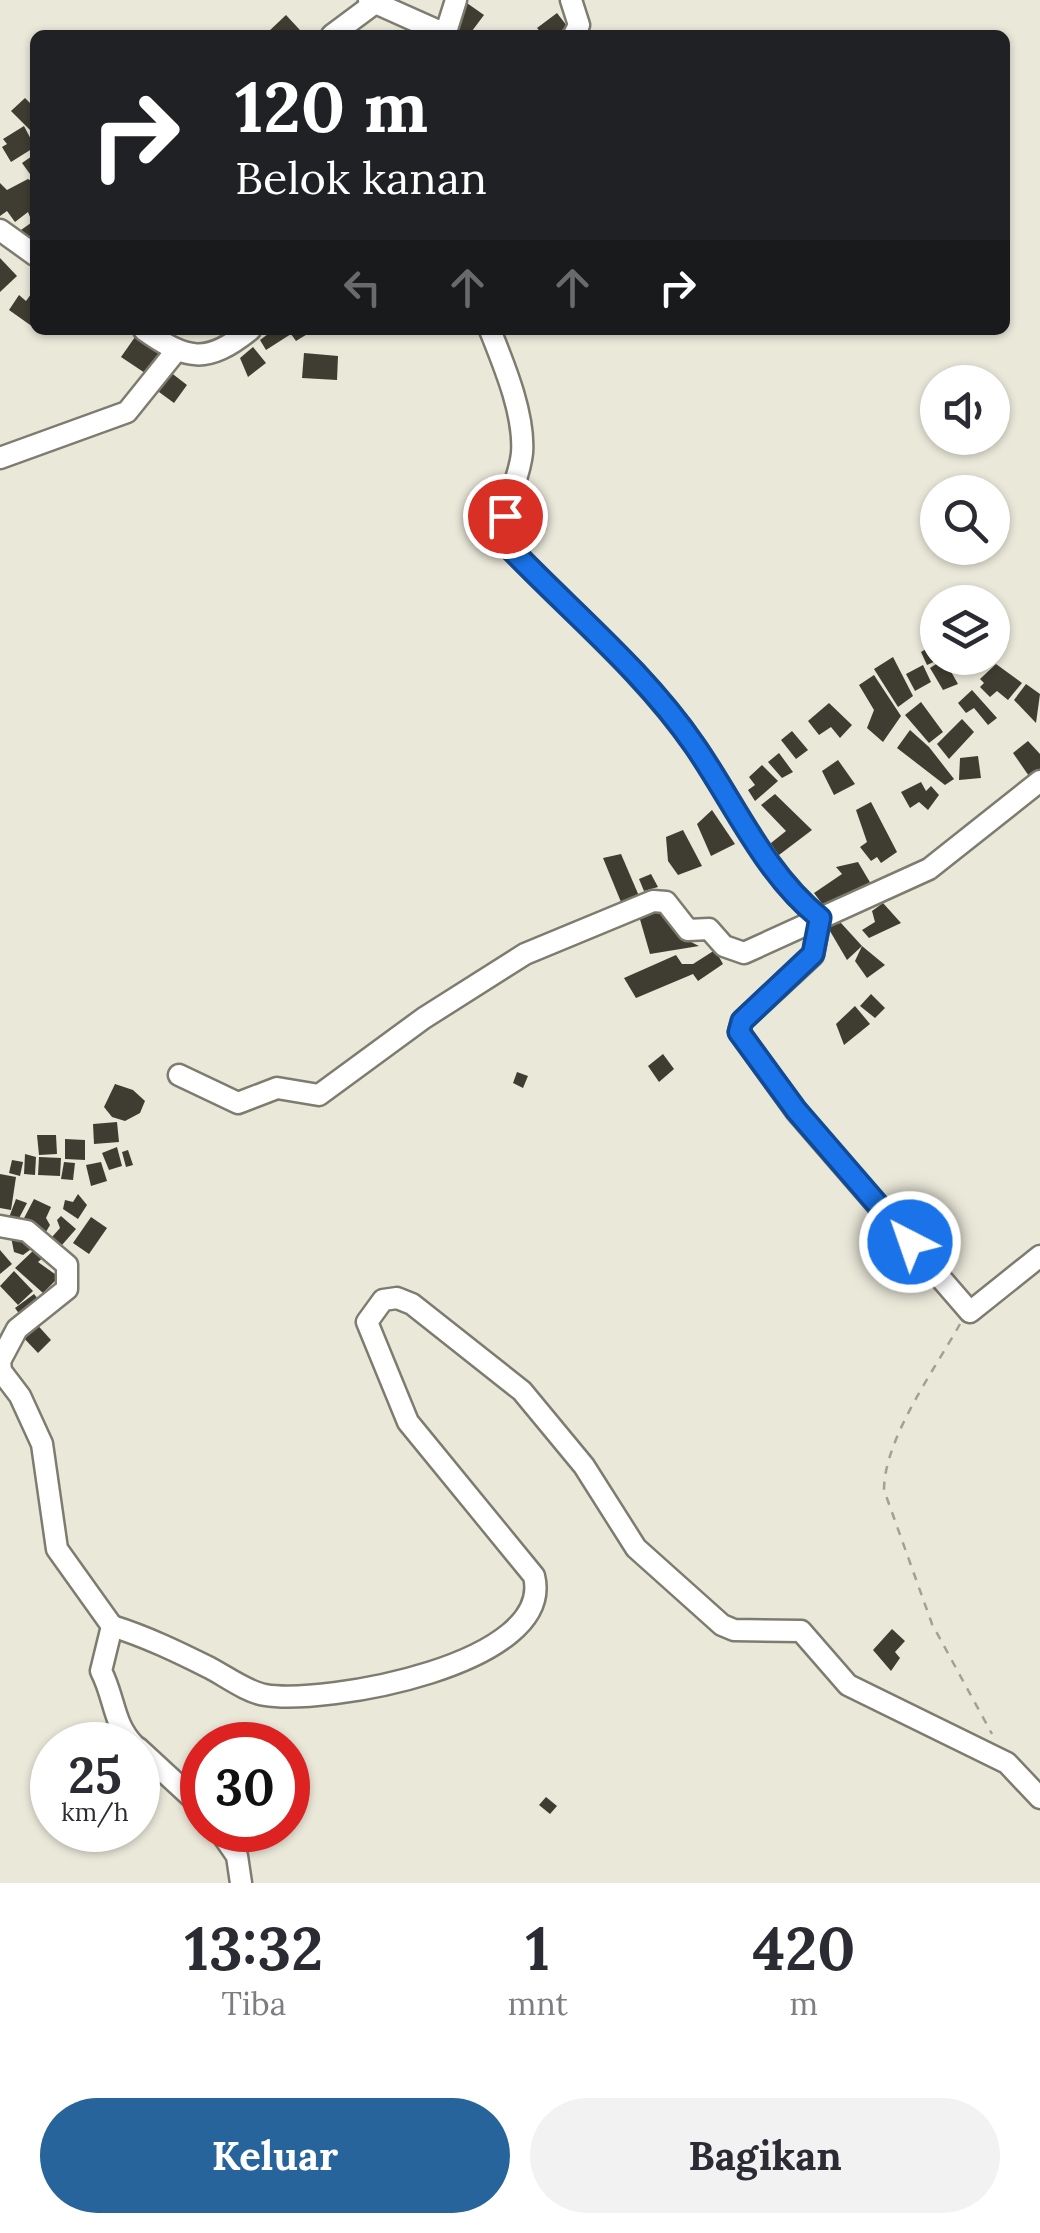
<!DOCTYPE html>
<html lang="id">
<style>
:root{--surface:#fff;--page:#f2f2f3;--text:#2b2b33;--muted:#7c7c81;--accent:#27649b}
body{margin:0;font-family:Lora,serif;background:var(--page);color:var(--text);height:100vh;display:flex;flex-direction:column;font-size:38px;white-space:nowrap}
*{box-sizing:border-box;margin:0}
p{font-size:32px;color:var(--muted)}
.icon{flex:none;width:55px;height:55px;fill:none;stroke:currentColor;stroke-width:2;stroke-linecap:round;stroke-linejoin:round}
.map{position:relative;height:1883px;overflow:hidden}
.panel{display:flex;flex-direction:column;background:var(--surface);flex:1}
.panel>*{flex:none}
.top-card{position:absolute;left:30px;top:30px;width:980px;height:305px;border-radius:15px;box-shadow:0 2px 8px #0004;background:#202124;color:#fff;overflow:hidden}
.controls{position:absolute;left:920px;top:365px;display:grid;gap:20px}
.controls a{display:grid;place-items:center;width:90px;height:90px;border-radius:50%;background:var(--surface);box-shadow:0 2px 8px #0004;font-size:50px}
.speed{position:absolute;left:30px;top:1722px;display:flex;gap:20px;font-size:50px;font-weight:700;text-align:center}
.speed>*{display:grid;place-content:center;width:130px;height:130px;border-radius:50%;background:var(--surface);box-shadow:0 2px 8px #0004;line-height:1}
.speed small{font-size:25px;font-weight:400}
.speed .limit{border:15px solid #d22;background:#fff;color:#111}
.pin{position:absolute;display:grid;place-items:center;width:85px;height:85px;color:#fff;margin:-42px;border:5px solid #fff;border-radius:50%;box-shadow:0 2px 10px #0007}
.me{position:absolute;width:110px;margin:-55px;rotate:319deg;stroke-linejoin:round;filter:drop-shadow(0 0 8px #0008)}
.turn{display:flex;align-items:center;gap:35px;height:210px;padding:0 40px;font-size:45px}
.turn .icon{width:130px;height:130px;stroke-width:2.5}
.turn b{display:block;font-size:70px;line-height:85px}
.lanes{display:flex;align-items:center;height:95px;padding:0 40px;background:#0003;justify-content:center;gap:50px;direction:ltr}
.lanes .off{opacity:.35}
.eta{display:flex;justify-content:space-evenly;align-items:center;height:170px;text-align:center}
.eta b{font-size:60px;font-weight:800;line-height:70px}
.primary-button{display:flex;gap:20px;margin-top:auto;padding:20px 40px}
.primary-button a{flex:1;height:115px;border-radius:60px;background:var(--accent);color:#fff;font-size:40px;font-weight:800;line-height:115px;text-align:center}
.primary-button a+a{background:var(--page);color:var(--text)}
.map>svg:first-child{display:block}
.building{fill:#3f3d31}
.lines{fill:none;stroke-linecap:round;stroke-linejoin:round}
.minor-casing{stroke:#7e7c6f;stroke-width:25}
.path{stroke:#a3a196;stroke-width:2.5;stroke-dasharray:8 8;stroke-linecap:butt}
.minor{stroke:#fff;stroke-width:20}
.route-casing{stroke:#114b97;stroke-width:25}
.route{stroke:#1a73e8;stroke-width:18}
</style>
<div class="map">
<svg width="1040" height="1883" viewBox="0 0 1040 1883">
<rect width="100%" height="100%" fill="#eae8d9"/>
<!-- building -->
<g class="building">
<polygon points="464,1 484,15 469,35 439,35"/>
<polygon points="557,13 567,26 562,30 566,35 543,35 537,28"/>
<polygon points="286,15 299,29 304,35 267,33"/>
<polygon points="25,98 35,108 35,135 11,111"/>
<polygon points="24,126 35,147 11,162 2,147 7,144 3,139"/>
<polygon points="35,154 35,181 22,163"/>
<polygon points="28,179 35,183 35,213 30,217 28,212 15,222 7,211 0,216 0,183 7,190"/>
<polygon points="35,220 35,248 21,230"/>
<polygon points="0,258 17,276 0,292"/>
<polygon points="31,294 35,297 33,327 9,310 19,295 26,301"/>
<polygon points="266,330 307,330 309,333 296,341 291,334 266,350 260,340 268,334"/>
<polygon points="135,337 162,355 148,375 121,357"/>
<polygon points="253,347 266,363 248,377 240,358"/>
<polygon points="304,353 338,356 337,380 302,378"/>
<polygon points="165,368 187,385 174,403 159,392"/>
<polygon points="938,642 938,660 927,665 921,652"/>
<polygon points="893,657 913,696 898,707 874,669"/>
<polygon points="944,659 958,684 943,690 930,668"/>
<polygon points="996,664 1022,683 1008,700 997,691 990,697 980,687 984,683 980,679"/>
<polygon points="923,665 931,682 915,691 906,674"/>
<polygon points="874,675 901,716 883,742 867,728 874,710 859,685"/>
<polygon points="1026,684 1040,694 1036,723 1014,700"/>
<polygon points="972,690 997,718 988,725 974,708 966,713 958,703"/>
<polygon points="921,702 943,732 929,743 905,715"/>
<polygon points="829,703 852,725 840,738 831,727 819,735 808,721"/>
<polygon points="962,719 974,732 949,759 937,744"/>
<polygon points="910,730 929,747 954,779 945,785 897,748"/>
<polygon points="792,731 808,750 796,759 781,740"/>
<polygon points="1028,741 1040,754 1040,772 1031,779 1013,753"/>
<polygon points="779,753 793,772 782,778 768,762"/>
<polygon points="978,756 981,778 959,780 960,758"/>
<polygon points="838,760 855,784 834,795 822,771"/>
<polygon points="762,765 778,781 755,801 748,790 755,785 749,777"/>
<polygon points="921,782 926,791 931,786 939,795 928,810 919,802 910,808 901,792"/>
<polygon points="775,794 812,830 775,858 766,847 786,831 761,805"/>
<polygon points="871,802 897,852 881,863 877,857 871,861 860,847 867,842 856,810"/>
<polygon points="712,810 735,844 711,856 697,824"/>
<polygon points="683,830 702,866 678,875 668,861 666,837"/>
<polygon points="621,854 639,896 621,902 603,858"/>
<polygon points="858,862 871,884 857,899 826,909 814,893 842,874 836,867"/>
<polygon points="651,874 658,887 644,891 639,879"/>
<polygon points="883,903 901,923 869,938 862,930 875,922 872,911"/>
<polygon points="659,905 681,937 699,946 650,954 639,916"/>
<polygon points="841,923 862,946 847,960 827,926"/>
<polygon points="862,946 885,965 867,978 855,961"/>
<polygon points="715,950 723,964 698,981 693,974 636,998 624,978 676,955 682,964 693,964"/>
<polygon points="871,994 885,1008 875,1018 860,1006"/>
<polygon points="855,1006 870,1024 844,1045 836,1024"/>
<polygon points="663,1054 674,1069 659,1082 648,1066"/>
<polygon points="517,1072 528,1076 523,1088 513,1083"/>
<polygon points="115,1084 133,1090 145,1101 140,1113 125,1121 112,1117 104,1107"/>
<polygon points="117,1122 119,1142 94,1144 93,1124"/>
<polygon points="37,1135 56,1135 57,1154 39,1155"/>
<polygon points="65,1139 85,1140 85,1160 65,1159"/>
<polygon points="117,1147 122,1166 109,1170 102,1153"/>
<polygon points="128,1150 133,1165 126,1167 122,1152"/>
<polygon points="25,1154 36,1157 35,1175 24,1174"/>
<polygon points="39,1157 61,1158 60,1176 38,1175"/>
<polygon points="12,1160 23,1162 20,1176 9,1173"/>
<polygon points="64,1162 75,1163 73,1180 61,1179"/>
<polygon points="101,1162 107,1181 91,1186 86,1165"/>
<polygon points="0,1174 16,1177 11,1210 0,1208"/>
<polygon points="78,1194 87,1205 78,1219 63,1209 65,1200 73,1202"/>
<polygon points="16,1199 27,1203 16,1224 8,1220"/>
<polygon points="34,1199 51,1207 46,1218 50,1225 40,1242 22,1222"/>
<polygon points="61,1216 76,1229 62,1245 52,1237 60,1228 57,1220"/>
<polygon points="91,1217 107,1228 89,1254 73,1243"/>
<polygon points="10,1232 34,1247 23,1255 14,1252"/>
<polygon points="37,1247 45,1256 38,1262 59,1277 43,1293 15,1268"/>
<polygon points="0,1250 12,1264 0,1274"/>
<polygon points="14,1271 33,1291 18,1305 0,1286"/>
<polygon points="34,1294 45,1308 26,1323 15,1308"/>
<polygon points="33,1320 51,1340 38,1353 19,1333"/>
<polygon points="892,1629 905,1641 895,1652 900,1658 891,1671 873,1650"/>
<polygon points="546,1797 557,1806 550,1814 539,1805"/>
</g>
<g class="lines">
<defs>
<g id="minor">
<polyline points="369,0 445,34"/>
<polyline points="571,0 579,25 574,35"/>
<polyline points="332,35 375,3"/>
<polyline points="445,35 456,0"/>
<polyline points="0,230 35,255"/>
<path d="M144 330C187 360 206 365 250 330"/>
<path d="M490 330C504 365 525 415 522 453 519 485 496 515 508 546 571 612 643 671 695 746 735 804 764 872 820 918L813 955 742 1021 739 1032 796 1111 970 1312 1040 1256"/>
<polyline points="0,458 127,412 176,351"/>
<polyline points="179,1075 238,1103 277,1088 319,1095 424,1018 525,954 653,901 666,902 688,930 709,929 724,946 744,953 929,869 1040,781"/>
<path d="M0 1226 27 1231 67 1265V1289L17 1329 0 1361 1 1371 20 1396 42 1444 57 1549 112 1626 101 1671C115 1698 113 1724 134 1745"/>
<path d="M112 1626C147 1637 178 1652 210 1668 227 1677 247 1692 265 1695 324 1705 556 1665 534 1576L408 1422 367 1322 383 1300 397 1298 412 1304 522 1391 584 1466 636 1548 722 1625 734 1630 801 1631 848 1685 1007 1763 1040 1798"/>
<polyline points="138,1748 202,1807"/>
<polyline points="219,1830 237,1856 241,1883"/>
</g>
</defs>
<!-- minor casing -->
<use href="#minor" class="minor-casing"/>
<!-- path -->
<path class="path" d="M960 1324C935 1369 884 1439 884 1490L932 1624 992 1734"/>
<!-- minor -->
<use href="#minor" class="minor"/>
</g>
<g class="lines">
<defs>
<path id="route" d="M505 516 508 546C571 612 643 670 695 746 735 804 764 873 820 918L813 954 742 1021 739 1032 796 1110 910 1242"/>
</defs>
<!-- route casing -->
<use href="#route" class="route-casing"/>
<!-- route -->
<use href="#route" class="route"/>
</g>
</svg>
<div class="controls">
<a><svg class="icon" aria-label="sound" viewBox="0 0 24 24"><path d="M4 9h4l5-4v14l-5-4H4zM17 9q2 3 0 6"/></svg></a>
<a><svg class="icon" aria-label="search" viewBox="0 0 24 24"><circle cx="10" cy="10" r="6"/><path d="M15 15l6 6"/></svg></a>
<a><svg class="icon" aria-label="layers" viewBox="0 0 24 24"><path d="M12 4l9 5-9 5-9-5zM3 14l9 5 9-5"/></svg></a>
</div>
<div class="speed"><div>25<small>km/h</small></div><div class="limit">30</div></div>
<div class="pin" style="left:505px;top:516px;background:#d93025"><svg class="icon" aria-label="arrive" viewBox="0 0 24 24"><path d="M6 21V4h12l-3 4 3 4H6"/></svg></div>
<svg class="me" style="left:910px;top:1242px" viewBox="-20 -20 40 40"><circle r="17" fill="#1a73e8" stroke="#fff" stroke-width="3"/><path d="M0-11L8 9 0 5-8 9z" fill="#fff"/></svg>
<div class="top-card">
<div class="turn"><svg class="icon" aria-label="right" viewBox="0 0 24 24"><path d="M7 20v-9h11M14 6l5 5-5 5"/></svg><div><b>120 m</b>Belok kanan</div></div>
<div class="lanes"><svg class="icon off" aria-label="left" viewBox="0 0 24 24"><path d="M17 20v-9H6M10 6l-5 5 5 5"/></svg><svg class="icon off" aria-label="ahead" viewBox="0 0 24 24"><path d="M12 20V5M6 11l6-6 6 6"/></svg><svg class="icon off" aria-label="ahead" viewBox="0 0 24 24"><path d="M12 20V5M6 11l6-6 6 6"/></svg><svg class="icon" aria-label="right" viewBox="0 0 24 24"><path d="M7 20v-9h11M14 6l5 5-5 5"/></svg></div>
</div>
</div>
<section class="panel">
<div class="eta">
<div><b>13:32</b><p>Tiba</p></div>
<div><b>1</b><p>mnt</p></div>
<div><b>420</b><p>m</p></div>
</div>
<div class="primary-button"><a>Keluar</a><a>Bagikan</a></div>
</section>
